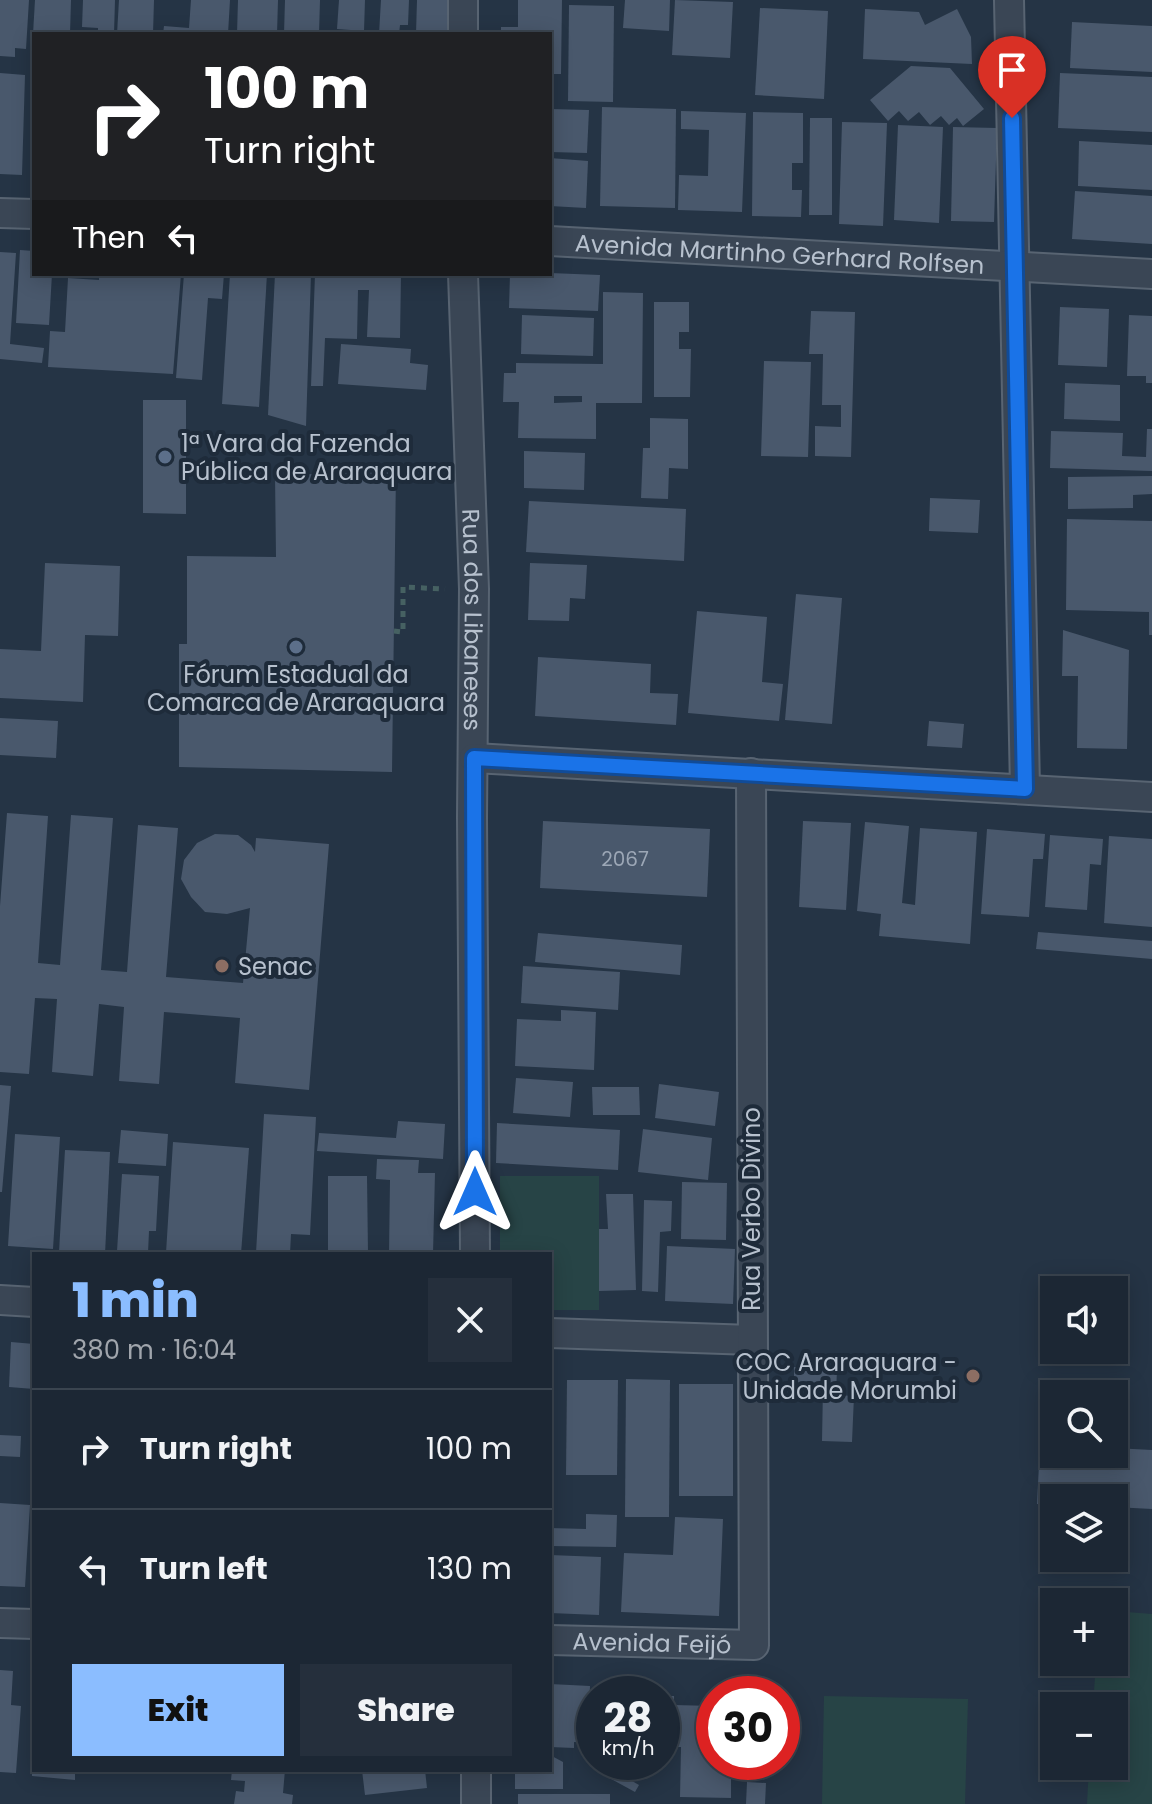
<!DOCTYPE html>
<meta charset="utf-8">
<style>
:root{--surface:#1c2734;--page:#252f3c;--text:#f1f3f6;--muted:#a0a5ac;--line:#3a444f;--accent:#8bbdff}
body{margin:0;font-family:Poppins,sans-serif;background:var(--page);color:var(--text);height:100vh;display:flex;flex-direction:column;font-size:30px;white-space:nowrap}
*{box-sizing:border-box;margin:0}
p{font-size:26px;color:var(--muted)}
.icon{flex:none;width:44px;height:44px;fill:none;stroke:currentColor;stroke-width:2;stroke-linecap:round;stroke-linejoin:round}
.map{position:relative;flex:1;overflow:hidden}
.side{position:absolute;left:32px;top:1252px;width:520px;height:520px;display:flex;flex-direction:column;background:var(--surface);border-radius:0px;box-shadow:0 4px 20px #0003,0 0 0 2px var(--line)}
.side>*{flex:none}
.hud{position:absolute;left:32px;top:32px;width:520px;height:244px;border-radius:0px;box-shadow:0 4px 20px #0003,0 0 0 2px var(--line);background:#202124;color:#fff;overflow:hidden}
.controls{position:absolute;left:1040px;top:1276px;display:grid;gap:16px}
.controls a{display:grid;place-items:center;width:88px;height:88px;border-radius:0px;background:var(--surface);box-shadow:0 4px 20px #0003,0 0 0 2px var(--line);font-size:40px}
.speed{position:absolute;left:576px;top:1676px;display:flex;gap:16px;font-size:40px;font-weight:700;text-align:center}
.speed>*{display:grid;place-content:center;width:104px;height:104px;border-radius:50%;background:var(--surface);box-shadow:0 4px 20px #0003,0 0 0 2px var(--line);line-height:1}
.speed small{font-size:20px;font-weight:400}
.speed .limit{border:12px solid #d22;background:#fff;color:#111}
.pin{position:absolute;display:grid;place-items:center;width:68px;height:68px;color:#fff;margin:-82px -34px;border-radius:50% 50% 50% 0;rotate:-45deg;box-shadow:0 0 8px #0007}
.pin .icon{rotate:45deg}
.me{position:absolute;width:88px;margin:-44px;rotate:0deg;stroke-linejoin:round;filter:drop-shadow(0 0 6px #0008)}
.turn{display:flex;align-items:center;gap:28px;height:168px;padding:0 40px;font-size:36px}
.turn .icon{width:104px;height:104px;stroke-width:2.5}
.turn b{display:block;font-size:56px;line-height:68px}
.then{display:flex;align-items:center;height:76px;padding:0 40px;background:#0003;gap:16px;font-size:30px}
.round{display:grid;place-items:center;flex:none;width:84px;height:84px;border-radius:0px;background:var(--page)}
.overview{display:flex;align-items:center;justify-content:space-between;height:136px;padding:0 40px}
h1{font-size:48px;font-weight:800;line-height:60px;color:var(--accent)}
.cta{display:flex;gap:16px;margin-top:auto;padding:16px 40px}
.cta a{flex:1;height:92px;border-radius:0px;background:var(--accent);color:#111;font-size:32px;font-weight:800;line-height:92px;text-align:center}
.cta a+a{background:var(--page);color:var(--text)}
ul{padding:0;list-style:none}
li{display:flex;align-items:center;gap:24px;height:120px;padding:0 40px;border-top:2px solid var(--line)}
li div{flex:1}
li b{display:block;font-size:30px}
li em{font-style:normal}
.map>svg:first-child{display:block}
.green{fill:#274446}
.building{fill:#49586c;fill-rule:evenodd}
.lines{fill:none;stroke-linecap:round;stroke-linejoin:round}
.minor-casing{stroke:#586472;stroke-width:32}
.path{stroke:#466162;stroke-width:5;stroke-dasharray:6 6;stroke-linecap:butt}
.minor{stroke:#3a4655;stroke-width:28}
.route-casing{stroke:#114b97;stroke-width:20}
.route{stroke:#1a73e8;stroke-width:14}
.service-dot{fill:#5c6f8a;stroke:#1e2b3a;stroke-width:3}
.education-dot{fill:#8d6e63;stroke:#1e2b3a;stroke-width:3}
.labels{text-anchor:middle;dominant-baseline:central;stroke-width:8;stroke-linejoin:round;paint-order:stroke}
.number-label{font-size:20px;fill:#9ca7b6}
.street-label{font-size:24px;fill:#b7c1ce;stroke:#1e2b3a}
.poi-label{font-size:24px;fill:#b7c1ce;stroke:#1e2b3a;text-anchor:start}
</style>
<div class="map">
<svg width="1152" height="1804" viewBox="0 0 1152 1804">
<rect width="100%" height="100%" fill="#253445"/>
<!-- green -->
<g class="green">
<polygon points="500,1176 599,1176 599,1310 550,1310 550,1254 500,1254"/>
<polygon points="1114,1611 1152,1614 1152,1804 1087,1804 1089,1766 1114,1766 1114,1706 1093,1706 1096,1662 1114,1662"/>
<polygon points="824,1696 968,1699 965,1804 822,1804"/>
</g>
<!-- building -->
<g class="building">
<polygon points="0,0 29,0 26,49 15,48 15,57 0,56"/>
<polygon points="35,0 71,0 70,34 33,34"/>
<polygon points="83,0 115,0 114,34 98,34 98,28 82,27"/>
<polygon points="119,0 154,0 153,34 117,34"/>
<polygon points="191,0 230,0 228,34 163,34 164,26 189,28"/>
<polygon points="238,0 278,0 277,34 237,34"/>
<polygon points="285,0 320,0 319,34 284,34"/>
<polygon points="339,0 365,0 364,31 337,29"/>
<polygon points="381,0 409,0 408,25 400,25 399,34 379,34"/>
<polygon points="417,0 450,0 448,34 416,34"/>
<polygon points="518,0 562,0 561,74 554,74 553,102 550,102 550,34 501,34 501,27 518,27"/>
<polygon points="625,0 670,0 669,31 623,28"/>
<polygon points="675,0 733,2 730,58 672,55"/>
<polygon points="569,5 614,6 613,102 568,101"/>
<polygon points="760,8 828,11 824,99 755,95"/>
<polygon points="865,9 919,12 925,25 957,9 971,37 972,64 863,59"/>
<polygon points="1072,22 1152,26 1152,72 1070,68"/>
<polygon points="911,66 950,68 984,109 963,126 957,118 949,125 941,116 930,125 919,112 908,121 899,111 888,121 870,100"/>
<polygon points="0,73 25,75 22,175 0,174"/>
<polygon points="1060,73 1152,77 1152,132 1058,128"/>
<polygon points="602,107 676,109 675,208 600,206"/>
<polygon points="550,109 589,110 587,153 550,152"/>
<polygon points="681,111 746,113 742,212 678,210 679,175 708,176 709,130 681,129"/>
<polygon points="753,112 803,113 803,163 792,163 792,190 802,190 801,217 752,216"/>
<polygon points="810,118 832,118 832,215 809,215"/>
<polygon points="842,122 887,123 883,226 839,224"/>
<polygon points="898,125 943,127 939,223 894,220"/>
<polygon points="953,127 997,128 994,222 951,221"/>
<polygon points="1079,141 1152,145 1152,190 1078,186"/>
<polygon points="550,158 588,161 586,208 550,206"/>
<polygon points="1075,191 1152,196 1152,244 1072,239"/>
<polygon points="20,250 34,251 34,274 52,274 49,325 16,323"/>
<polygon points="0,252 16,253 10,344 44,348 42,363 0,359"/>
<polygon points="550,273 600,275 598,311 509,308 510,274"/>
<polygon points="99,274 181,274 173,374 48,367 50,331 65,332 68,278 99,280"/>
<polygon points="184,274 224,274 222,299 208,298 202,380 176,378"/>
<polygon points="230,274 267,274 259,407 222,404"/>
<polygon points="275,274 311,274 306,426 268,415"/>
<polygon points="315,274 401,274 400,338 367,337 369,290 358,290 357,339 325,338 323,386 311,386"/>
<path d="M603 292 643 293 642 403H596V439L518 438 519 402H503L504 373H516V363L603 364ZM554 396H582V402L554 403Z"/>
<polygon points="654,302 689,302 689,332 679,332 679,349 691,349 690,397 654,397"/>
<polygon points="1060,307 1109,309 1107,367 1058,365"/>
<polygon points="811,311 855,312 851,457 815,456 815,426 841,427 841,405 822,405 823,354 809,354"/>
<polygon points="522,315 594,318 593,356 521,354"/>
<polygon points="1129,315 1152,316 1152,383 1146,383 1146,376 1127,376"/>
<polygon points="341,344 411,349 410,363 428,365 426,390 338,384"/>
<polygon points="764,361 811,362 808,457 761,456"/>
<polygon points="1065,383 1120,385 1120,421 1064,419"/>
<polygon points="143,400 186,400 186,514 143,513"/>
<polygon points="650,418 688,419 688,469 669,468 668,499 641,498 643,448 650,448"/>
<polygon points="1147,429 1152,429 1152,471 1050,468 1051,431 1123,433 1122,456 1146,457"/>
<polygon points="524,451 585,453 584,490 524,488"/>
<polygon points="396,472 392,772 179,767 179,644 187,644 187,556 276,557 275,475"/>
<polygon points="1152,476 1152,494 1133,495 1133,508 1068,509 1068,477"/>
<polygon points="930,498 980,500 978,533 929,531"/>
<polygon points="529,501 686,509 684,561 526,552"/>
<polygon points="1067,519 1152,521 1152,635 1149,635 1149,612 1066,610"/>
<polygon points="45,563 120,566 118,636 85,635 83,702 0,698 0,649 41,651"/>
<polygon points="530,563 587,565 585,599 570,598 569,621 528,620"/>
<polygon points="796,594 842,598 832,724 785,720"/>
<polygon points="697,611 767,617 762,682 783,684 779,721 688,713"/>
<polygon points="1063,630 1129,650 1127,749 1077,748 1078,676 1062,676"/>
<polygon points="538,657 651,664 650,693 678,694 676,725 535,716"/>
<polygon points="0,718 58,721 56,758 0,755"/>
<polygon points="929,721 964,724 962,748 927,746"/>
<polygon points="7,813 48,816 38,963 60,965 71,815 113,818 101,970 127,972 138,825 178,828 166,977 243,983 250,908 227,914 205,912 191,897 181,879 184,860 197,843 215,834 238,835 251,845 255,852 256,838 329,844 309,1090 235,1083 240,1018 164,1012 159,1084 119,1081 124,1007 99,1004 93,1076 52,1072 57,999 35,998 29,1074 0,1072 0,906"/>
<polygon points="543,821 710,829 707,897 540,888"/>
<polygon points="803,821 851,823 846,910 799,907"/>
<polygon points="865,822 909,826 902,903 915,905 920,828 977,832 970,944 879,936 881,914 857,911"/>
<polygon points="987,829 1045,834 1043,859 1033,859 1029,917 981,914"/>
<polygon points="1050,835 1103,839 1101,865 1090,864 1087,910 1045,907"/>
<polygon points="1109,836 1152,839 1152,927 1104,923"/>
<polygon points="1038,932 1152,941 1152,959 1036,949"/>
<polygon points="538,933 682,945 680,975 535,962"/>
<polygon points="523,966 620,972 618,1010 521,1003"/>
<polygon points="561,1010 596,1012 594,1070 515,1066 517,1019 561,1021"/>
<polygon points="516,1078 573,1082 570,1117 513,1113"/>
<polygon points="659,1084 719,1092 715,1126 655,1118"/>
<polygon points="0,1085 11,1086 2,1192 0,1192"/>
<polygon points="592,1087 639,1087 640,1115 593,1115"/>
<polygon points="264,1114 316,1117 310,1235 291,1234 290,1254 256,1253"/>
<polygon points="398,1121 445,1124 443,1159 317,1151 319,1133 396,1138"/>
<polygon points="497,1123 620,1130 618,1170 496,1163"/>
<polygon points="643,1129 712,1138 708,1180 638,1172"/>
<polygon points="121,1130 168,1134 166,1166 118,1163"/>
<polygon points="15,1134 60,1137 53,1249 8,1246"/>
<polygon points="173,1142 249,1148 241,1254 166,1253"/>
<polygon points="65,1150 110,1152 105,1254 59,1252"/>
<polygon points="377,1159 419,1160 418,1173 435,1173 433,1254 389,1254 390,1180 376,1179"/>
<polygon points="122,1174 159,1176 156,1231 149,1231 148,1253 117,1251"/>
<polygon points="328,1176 367,1176 368,1254 328,1254"/>
<polygon points="682,1182 727,1183 726,1240 681,1239"/>
<polygon points="606,1194 633,1194 636,1290 599,1291 599,1229 608,1229"/>
<polygon points="644,1200 672,1201 671,1231 660,1232 658,1292 642,1291"/>
<polygon points="667,1246 735,1249 733,1304 665,1301"/>
<polygon points="11,1342 34,1344 34,1389 9,1387"/>
<polygon points="794,1367 837,1369 836,1395 854,1396 852,1442 822,1441 823,1387 794,1385"/>
<polygon points="626,1379 670,1380 669,1517 625,1517"/>
<polygon points="567,1380 618,1380 617,1475 566,1475"/>
<polygon points="550,1382 554,1382 553,1475 550,1475"/>
<rect x="679" y="1384" width="54" height="112"/>
<polygon points="0,1435 21,1436 20,1457 0,1456"/>
<polygon points="1040,1444 1054,1445 1054,1454 1114,1454 1114,1448 1152,1450 1152,1509 1114,1507 1114,1498 1054,1498 1054,1504 1037,1504"/>
<polygon points="0,1503 30,1505 25,1587 0,1586"/>
<polygon points="586,1514 617,1515 616,1547 550,1546 550,1528 586,1529"/>
<polygon points="675,1517 723,1519 719,1616 621,1612 624,1553 673,1555"/>
<polygon points="550,1555 601,1557 599,1615 550,1613"/>
<polygon points="0,1670 13,1671 11,1705 21,1706 16,1773 0,1772"/>
<polygon points="550,1684 590,1686 588,1743 574,1742 574,1748 550,1747"/>
<rect x="590" y="1691" width="50" height="3"/>
<polygon points="662,1696 674,1696 674,1705 714,1706 714,1762 731,1762 731,1798 680,1797 681,1747 662,1747"/>
<polygon points="550,1755 563,1762 563,1789 515,1789 515,1770 550,1770"/>
<polygon points="606,1766 639,1785 635,1792 602,1774"/>
<polygon points="32,1770 75,1770 75,1780 32,1776"/>
<polygon points="232,1770 285,1770 283,1793 293,1795 292,1804 234,1804 236,1791 244,1792 245,1781 231,1780"/>
<polygon points="362,1770 425,1770 427,1788 365,1795"/>
<polygon points="747,1782 766,1783 765,1804 746,1804"/>
<rect x="518" y="1794" width="92" height="10"/>
</g>
<g class="lines">
<defs>
<g id="minor">
<polyline points="1009,0 1025,789"/>
<polyline points="463,34 463,0"/>
<polyline points="0,213 34,214"/>
<path id="s1" d="M550 241 1152 274"/>
<path id="s2" d="M463 274 474 589 472 818 475 1254"/>
<polyline points="474,758 1152,797"/>
<polyline points="0,1300 34,1302"/>
<polyline points="550,1333 752,1340"/>
<polyline points="0,1623 34,1624"/>
<path id="s3" d="M550 1640 754 1645 751 773"/>
<polyline points="476,1804 476,1770"/>
</g>
</defs>
<!-- minor casing -->
<use href="#minor" class="minor-casing"/>
<!-- path -->
<polyline class="path" points="394,631 403,632 403,587 445,589"/>
<!-- minor -->
<use href="#minor" class="minor"/>
</g>
<g class="lines">
<defs>
<polyline id="route" points="475,1192 474,758 1025,789 1012,118"/>
</defs>
<!-- route casing -->
<use href="#route" class="route-casing"/>
<!-- route -->
<use href="#route" class="route"/>
</g>
<!-- markers -->
<g class="service-dot">
<circle cx="165" cy="457" r="8"/>
<circle cx="296" cy="647" r="8"/>
</g>
<g class="education-dot">
<circle cx="222" cy="966" r="8"/>
<circle cx="973" cy="1376" r="8"/>
</g>
<g class="labels">
<!-- number labels -->
<g class="number-label">
<text x="625" y="859">2067</text>
</g>
<!-- street labels -->
<g class="street-label">
<text stroke="none"><textPath href="#s1" startOffset="230">Avenida Martinho Gerhard Rolfsen</textPath></text>
<text stroke="none"><textPath href="#s2" startOffset="346">Rua dos Libaneses</textPath></text>
<text transform="translate(751 1209) rotate(-90)">Rua Verbo Divino</text>
<text stroke="none"><textPath href="#s3" startOffset="102">Avenida Feijó</textPath></text>
</g>
<!-- poi labels -->
<g class="poi-label">
<text x="181" y="443">1ª Vara da Fazenda<tspan x="181" dy="28">Pública de Araraquara</tspan></text>
<text x="296" y="674" text-anchor="middle">Fórum Estadual da<tspan x="296" dy="28">Comarca de Araraquara</tspan></text>
<text x="238" y="966">Senac</text>
<text x="957" y="1362" text-anchor="end">COC Araraquara -<tspan x="957" dy="28">Unidade Morumbi</tspan></text>
</g>
</g>
</svg>
<div class="controls">
<a><svg class="icon" aria-label="sound" viewBox="0 0 24 24"><path d="M4 9h4l5-4v14l-5-4H4zM17 9q2 3 0 6"/></svg></a>
<a><svg class="icon" aria-label="search" viewBox="0 0 24 24"><circle cx="10" cy="10" r="6"/><path d="M15 15l6 6"/></svg></a>
<a><svg class="icon" aria-label="layers" viewBox="0 0 24 24"><path d="M12 4l9 5-9 5-9-5zM3 14l9 5 9-5"/></svg></a>
<a>+</a>
<a>−</a>
</div>
<div class="speed"><div>28<small>km/h</small></div><div class="limit">30</div></div>
<div class="pin" style="left:1012px;top:118px;background:#d93025"><svg class="icon" aria-label="arrive" viewBox="0 0 24 24"><path d="M6 21V4h12l-3 4 3 4H6"/></svg></div>
<svg class="me" style="left:475px;top:1192px" viewBox="-20 -20 40 40"><path d="M0-17L14 15 0 8-14 15z" fill="#1a73e8" stroke="#fff" stroke-width="4"/></svg>
<div class="hud">
<div class="turn"><svg class="icon" aria-label="right" viewBox="0 0 24 24"><path d="M7 20v-9h11M14 6l5 5-5 5"/></svg><div><b>100 m</b>Turn right</div></div>
<div class="then">Then<svg class="icon" aria-label="left" viewBox="0 0 24 24"><path d="M17 20v-9H6M10 6l-5 5 5 5"/></svg></div>
</div>
<section class="side">
<div class="overview"><div><h1>1 min</h1><p>380 m · 16:04</p></div><a class="round"><svg class="icon" aria-label="close" viewBox="0 0 24 24"><path d="M6 6l12 12M18 6L6 18"/></svg></a></div>
<ul>
<li><svg class="icon" aria-label="right" viewBox="0 0 24 24"><path d="M7 20v-9h11M14 6l5 5-5 5"/></svg><div><b>Turn right</b></div><em>100 m</em></li>
<li><svg class="icon" aria-label="left" viewBox="0 0 24 24"><path d="M17 20v-9H6M10 6l-5 5 5 5"/></svg><div><b>Turn left</b></div><em>130 m</em></li>
</ul>
<div class="cta"><a>Exit</a><a>Share</a></div>
</section>
</div>
